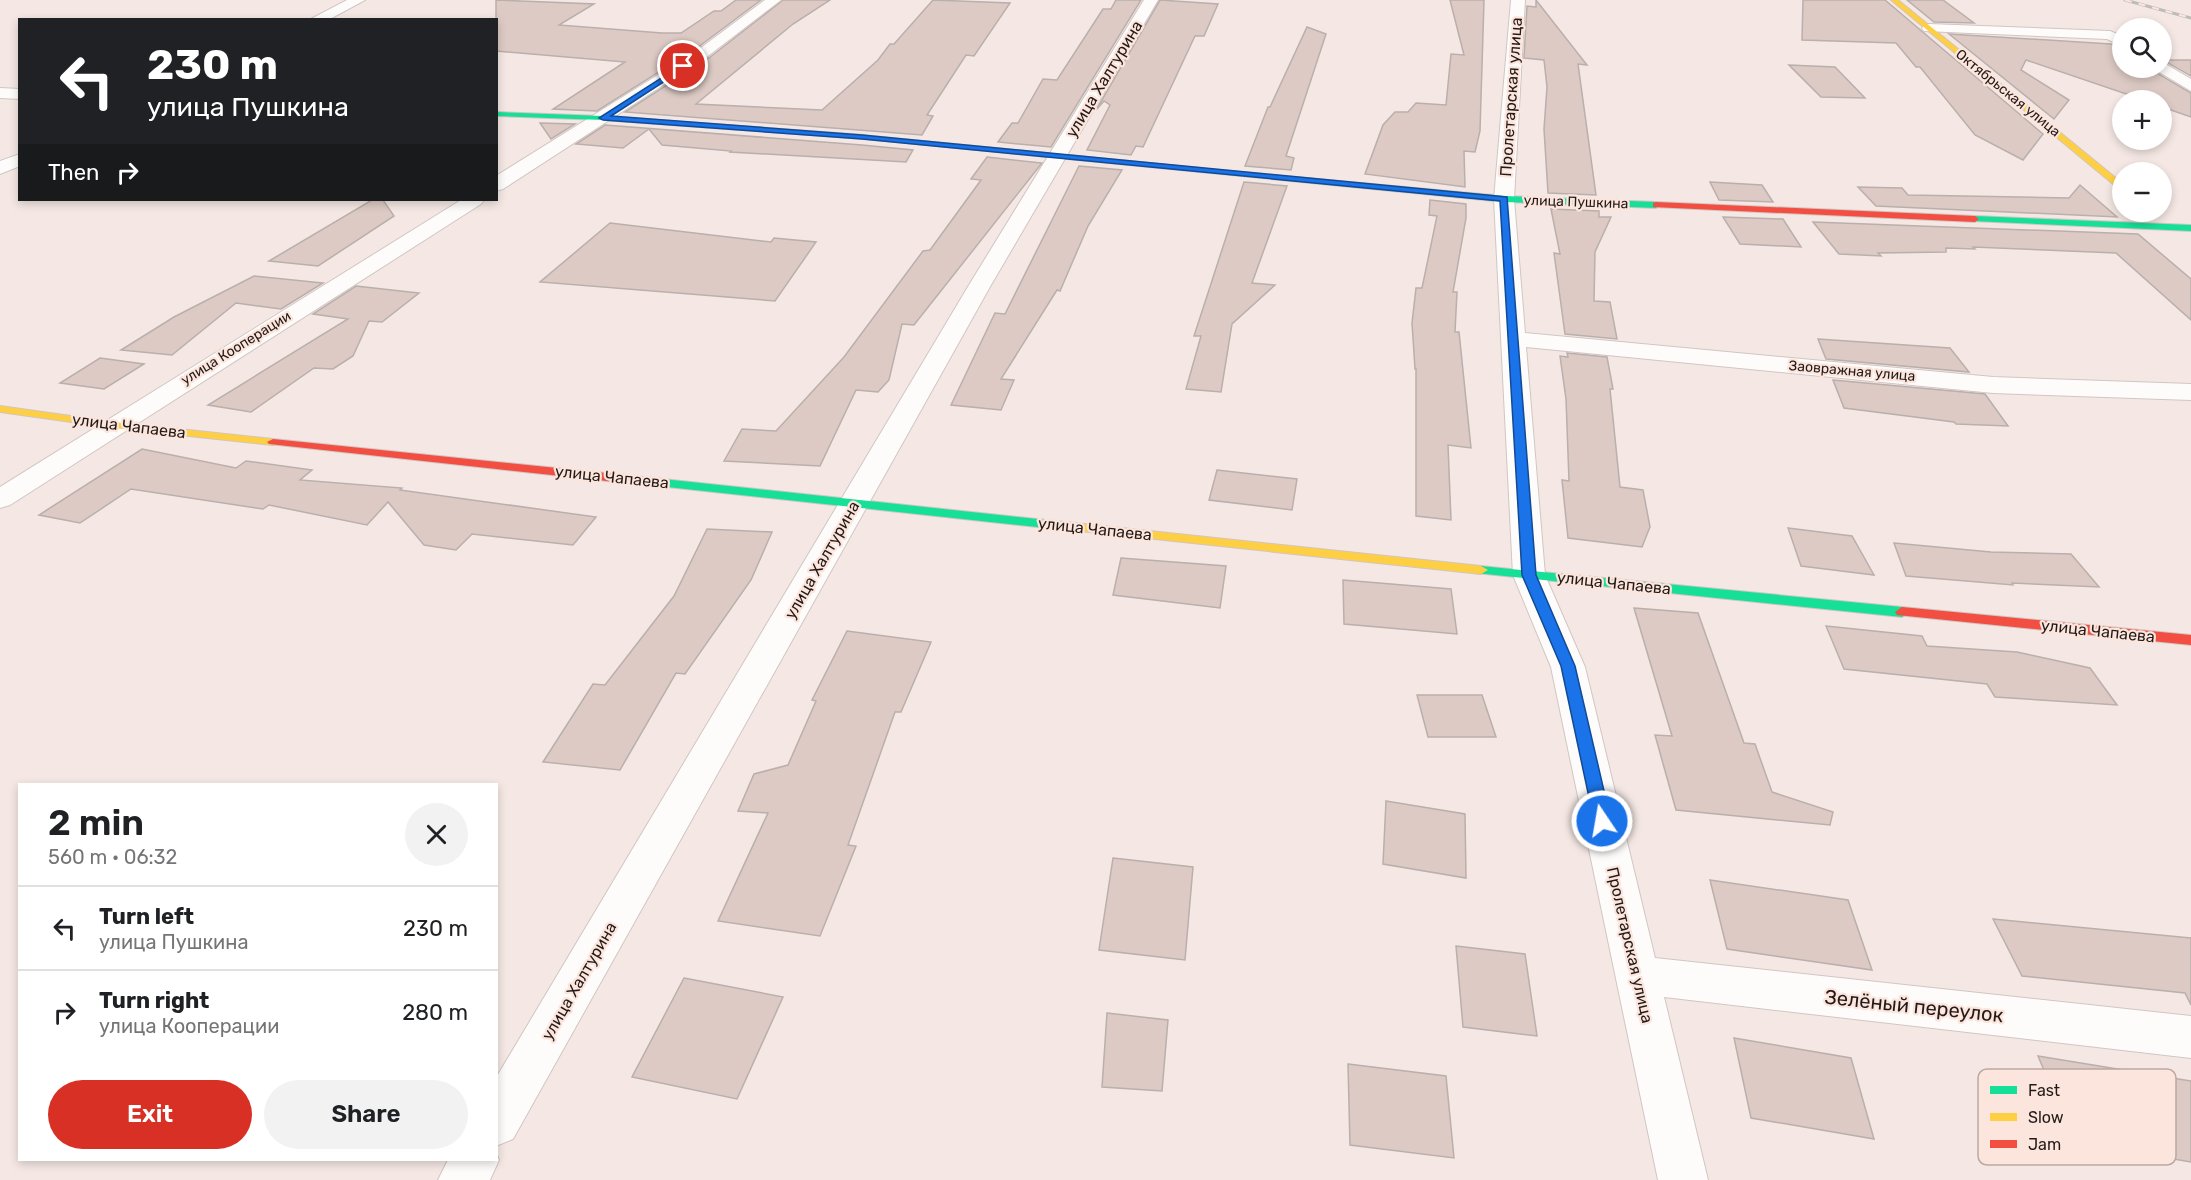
<!DOCTYPE html>
<meta charset="utf-8">
<style>
:root{--surface:#fff;--page:#f2f2f2;--text:#202124;--muted:#757577;--line:#e0e0e0;--accent:#d93025}
body{margin:0;font-family:Rubik,sans-serif;background:var(--page);color:var(--text);height:100vh;display:flex;flex-direction:column;font-size:22px;white-space:nowrap}
*{box-sizing:border-box;margin:0}
p{font-size:20px;color:var(--muted)}
.icon{flex:none;width:33px;height:33px;fill:none;stroke:currentColor;stroke-width:2;stroke-linecap:round;stroke-linejoin:round}
.map{position:relative;flex:1;overflow:hidden}
.side{position:absolute;left:18px;top:783px;width:480px;height:378px;display:flex;flex-direction:column;background:var(--surface);border-radius:0px;box-shadow:0 3px 9px #0003}
.side>*{flex:none}
.banner{position:absolute;left:18px;top:18px;width:480px;height:183px;border-radius:0px;box-shadow:0 3px 9px #0003;background:#202124;color:#fff;overflow:hidden}
.buttons{position:absolute;left:2112px;top:18px;display:grid;gap:12px}
.buttons a{display:grid;place-items:center;width:60px;height:60px;border-radius:50%;background:var(--surface);box-shadow:0 3px 9px #0003;font-size:30px}
.pin{position:absolute;display:grid;place-items:center;width:51px;height:51px;color:#fff;margin:-26px;border:3px solid #fff;border-radius:50%;box-shadow:0 2px 6px #0007}
.me{position:absolute;width:66px;margin:-33px;rotate:348deg;stroke-linejoin:round;filter:drop-shadow(0 0 4px #0008)}
.turn{display:flex;align-items:center;gap:21px;height:126px;padding:0 30px;font-size:27px}
.turn .icon{width:78px;height:78px;stroke-width:2.5}
.turn b{display:block;font-size:42px;line-height:51px}
.then{display:flex;align-items:center;height:57px;padding:0 30px;background:#0003;gap:12px;font-size:22px}
.round{display:grid;place-items:center;flex:none;width:63px;height:63px;border-radius:32px;background:var(--page)}
.headline{display:flex;align-items:center;justify-content:space-between;height:102px;padding:0 30px}
h1{font-size:36px;font-weight:600;line-height:45px}
.primary-button{display:flex;gap:12px;margin-top:auto;padding:12px 30px}
.primary-button a{flex:1;height:69px;border-radius:36px;background:var(--accent);color:#fff;font-size:24px;font-weight:600;line-height:69px;text-align:center}
.primary-button a+a{background:var(--page);color:var(--text)}
ul{padding:0;list-style:none}
li{display:flex;align-items:center;gap:18px;height:84px;padding:0 30px;border-top:2px solid var(--line)}
li div{flex:1}
li b{display:block;font-size:22px}
li em{font-style:normal}
.map>svg:first-child{display:block}
.building{fill:#ddcac4;stroke:#b9afac;stroke-width:1.5}
.lines{fill:none;stroke-linecap:round;stroke-linejoin:round}
.street-casing{stroke:#d0c6c3;stroke-width:2}
.fast-casing{stroke:#d0c6c3;stroke-width:2}
.slow-casing{stroke:#d0c6c3;stroke-width:2}
.jam-casing{stroke:#d0c6c3;stroke-width:2}
.street{fill:#fefcfb;fill-rule:evenodd}
.fast{fill:#16e098;fill-rule:evenodd}
.slow{fill:#ffcf43;fill-rule:evenodd}
.jam{fill:#f24e42;fill-rule:evenodd}
.rail-casing{stroke:#bebbba;stroke-width:3}
.rail{stroke:#fce5dd;stroke-width:2;stroke-dasharray:7;stroke-linecap:butt}
.route{fill:#1a73e8;stroke:#114b97;stroke-width:1.5}
.labels{text-anchor:middle;dominant-baseline:central;stroke-width:4.5;stroke-linejoin:round;paint-order:stroke}
.far-street-label{font-size:14px;fill:#221a17;stroke:#fce5dd}
.street-label{font-size:16px;fill:#221a17;stroke:#fce5dd}
.near-street-label{font-size:20px;fill:#221a17;stroke:#fce5dd}
.key{fill:#fce5dd;stroke:#bba8a2;stroke-width:1.5}
.key-label{font-size:16px;fill:#221a17}
</style>
<div class="map">
<svg width="2191" height="1180" viewBox="0 0 2191 1180">
<rect width="100%" height="100%" fill="#f5e8e4"/>
<!-- building -->
<g class="building">
<polygon points="496,0 594,4 559,25 662,33 681,33 714,11 721,11 736,0 761,0 697,48 597,111 553,109 625,62 496,51"/>
<polygon points="783,0 830,0 793,24 696,104 822,110 878,60 890,44 894,44 933,0 1010,3 974,56 966,55 927,115 933,116 922,135 625,112 709,58"/>
<polygon points="1116,0 1141,0 1051,147 998,142 1012,123 1018,123 1043,79 1057,80 1103,9 1111,9"/>
<polygon points="1160,0 1218,4 1204,36 1195,36 1143,147 1136,146 1131,155 1087,150 1110,105 1104,101 1096,110"/>
<polygon points="1450,0 1484,0 1480,131 1475,152 1464,151 1465,187 1365,174 1383,125 1395,112 1408,112 1416,103 1446,105 1451,54 1464,55"/>
<polygon points="1536,0 1587,65 1578,64 1596,195 1548,193 1544,129 1547,87 1544,60 1524,58 1527,6 1536,7"/>
<polygon points="1803,0 1885,0 2043,134 2023,160 1975,135 1920,67 1916,67 1896,43 1802,40"/>
<polygon points="1907,0 1943,0 1974,23 1934,22"/>
<polygon points="1307,27 1326,34 1286,156 1294,158 1291,170 1245,166 1268,107 1270,107"/>
<polygon points="1949,34 2111,44 2122,48 2122,68 2152,68 2155,72 2191,93 2191,117 2162,107 2162,100 2144,100 2026,60 2021,70 2069,100 2054,119"/>
<polygon points="2162,60 2191,60 2191,76 2163,60"/>
<polygon points="1789,65 1835,67 1865,98 1821,97"/>
<polygon points="540,123 575,124 551,139"/>
<polygon points="605,125 862,145 913,150 906,162 730,152 731,151 662,145 649,129 623,148 576,144"/>
<polygon points="987,157 1042,163 914,325 902,324 889,380 878,392 856,390 820,466 724,461 742,429 776,431 844,357 923,251 930,250 981,180 971,179"/>
<polygon points="1079,166 1122,170 1088,226 1060,291 1057,290 1001,379 1014,380 1001,410 951,405 995,313 1005,314"/>
<polygon points="1244,182 1287,186 1252,283 1275,285 1232,324 1221,392 1186,389 1201,336 1194,336"/>
<polygon points="1710,182 1762,185 1773,202 1719,200"/>
<polygon points="2080,185 2117,217 1876,206 1858,187 1902,188 1908,195 2069,198"/>
<polygon points="372,200 383,200 394,216 318,266 269,261"/>
<polygon points="1430,200 1466,204 1466,218 1453,292 1457,292 1455,332 1459,332 1471,448 1448,445 1451,520 1416,516 1416,369 1415,369 1412,323 1416,288 1422,288 1437,216 1429,215"/>
<polygon points="1551,209 1599,211 1599,217 1611,217 1595,252 1594,301 1610,302 1617,339 1565,334 1554,253 1560,254"/>
<polygon points="1723,217 1783,219 1801,247 1740,244"/>
<polygon points="1813,222 2138,234 2191,279 2191,320 2116,253 1973,247 1975,249 1946,248 1946,252 1878,253 1881,256 1839,254"/>
<polygon points="610,223 771,242 774,238 816,242 775,301 540,282"/>
<polygon points="254,276 323,283 281,309 236,303 172,355 121,350 174,317"/>
<polygon points="356,286 419,293 382,322 369,321 353,356 333,369 314,368 251,412 208,405 348,319 313,314"/>
<polygon points="1818,339 1950,348 1969,372 1826,359"/>
<polygon points="1567,353 1607,357 1613,389 1610,389 1620,487 1643,490 1650,527 1642,547 1568,538 1562,480 1569,481 1566,399 1560,356 1568,357"/>
<polygon points="100,358 144,364 104,389 60,383"/>
<polygon points="1833,380 1985,394 2008,426 1956,424 1954,422 1844,408"/>
<polygon points="142,449 236,468 246,461 312,470 300,480 402,488 400,490 596,517 573,545 472,534 456,550 424,545 388,502 367,525 269,505 263,509 131,489 80,523 39,515"/>
<polygon points="1217,470 1297,479 1292,510 1209,500"/>
<polygon points="1788,528 1852,536 1874,575 1801,566"/>
<polygon points="707,529 772,532 751,580 685,674 676,673 620,770 543,762 593,684 605,685 674,596"/>
<polygon points="1894,543 1991,552 2071,554 2099,587 2012,583 2013,585 1906,576"/>
<polygon points="1121,558 1226,566 1220,608 1113,595"/>
<polygon points="1343,580 1451,589 1457,634 1344,624"/>
<polygon points="1634,608 1698,613 1744,743 1755,744 1772,792 1833,812 1830,825 1676,810 1655,735 1672,736"/>
<polygon points="1826,626 1922,636 1927,646 2017,652 2090,668 2117,705 1995,697 1987,684 1844,669"/>
<polygon points="847,631 931,642 901,712 895,712 848,845 856,846 820,936 718,921 768,813 738,811 754,774 788,765 816,701 812,700"/>
<polygon points="1417,695 1482,695 1496,737 1428,737"/>
<polygon points="1386,801 1465,814 1466,878 1383,864"/>
<polygon points="1113,858 1193,867 1185,960 1099,950"/>
<polygon points="1710,880 1848,900 1872,970 1727,949"/>
<polygon points="1993,919 2191,938 2191,1005 2185,993 2022,976"/>
<polygon points="1456,946 1525,954 1537,1036 1463,1027"/>
<polygon points="684,978 783,997 737,1099 632,1077"/>
<polygon points="1107,1013 1168,1020 1162,1091 1102,1087"/>
<polygon points="1734,1038 1851,1058 1874,1139 1751,1118"/>
<polygon points="2038,1056 2191,1081 2191,1162 2074,1142"/>
<polygon points="1348,1064 1446,1076 1454,1158 1350,1145"/>
</g>
<g class="lines">
<defs>
<g id="street">
<polygon points="347,0 365,0 328,20 309,20"/>
<polygon points="765,0 781,0 708,56 503,189 496,191 496,176 698,50"/>
<polygon points="1144,0 1158,0 991,285 513,1139 496,1146 496,1078 969,285"/>
<polygon points="1511,0 1525,0 1514,199 1525,333 1993,377 2191,384 2191,400 1993,393 1526,347 1545,575 1585,667 1655,958 2191,1016 2191,1058 1664,997 1708,1180 1658,1180 1551,667 1513,575 1494,199"/>
<polygon points="1929,24 2110,31 2122,36 2122,46 2107,39 1924,31 1922,28 1924,25"/>
<polygon points="2162,62 2191,79 2191,91 2156,70 2154,68 2162,68"/>
<polygon points="0,88 20,89 20,99 0,98"/>
<polygon points="20,154 20,166 0,174 0,161"/>
<polygon points="461,200 484,200 481,204 10,505 0,508 0,487"/>
<polygon points="496,1153 499,1160 490,1180 438,1180 448,1160 496,1160"/>
</g>
<g id="fast">
<polygon points="496,112 603,116 865,135 869,137 865,139 603,120 496,116"/>
<polygon points="1197,168 1504,196 1656,202 1660,205 1656,208 1504,202 1200,172 1197,172"/>
<polygon points="1975,216 2191,225 2191,231 1972,221 1972,217"/>
<polygon points="616,474 1065,522 1071,526 1065,530 612,481 610,478"/>
<polygon points="1481,566 1902,607 1909,612 1902,617 1476,573 1474,570 1476,567"/>
</g>
<g id="slow">
<polygon points="1891,0 1898,0 2122,183 2122,189 2119,189"/>
<polygon points="0,406 114,422 273,439 279,442 273,445 114,428 0,412"/>
<polygon points="1065,522 1481,566 1488,570 1481,574 1061,529 1059,526"/>
</g>
<g id="jam">
<polygon points="862,135 1200,168 1204,170 1200,172 865,139 862,139"/>
<polygon points="1656,202 1975,216 1979,219 1975,222 1653,207 1653,203"/>
<polygon points="273,439 616,474 622,478 616,482 269,444 267,442"/>
<polygon points="1902,607 2191,635 2191,645 1897,615 1895,612"/>
</g>
</defs>
<!-- street casing -->
<use href="#street" class="street-casing"/>
<!-- fast casing -->
<use href="#fast" class="fast-casing"/>
<!-- slow casing -->
<use href="#slow" class="slow-casing"/>
<!-- jam casing -->
<use href="#jam" class="jam-casing"/>
<!-- street -->
<use href="#street" class="street"/>
<!-- fast -->
<use href="#fast" class="fast"/>
<!-- slow -->
<use href="#slow" class="slow"/>
<!-- jam -->
<use href="#jam" class="jam"/>
<defs>
<polyline id="rail" points="2125,0 2191,18"/>
</defs>
<!-- rail casing -->
<use href="#rail" class="rail-casing"/>
<!-- rail -->
<use href="#rail" class="rail"/>
</g>
<!-- route -->
<polygon class="route" points="683,64 685,68 611,116 862,135 1507,197 1536,575 1575,666 1611,821 1608,825 1602,827 1596,825 1594,821 1561,666 1522,575 1500,201 862,139 603,120 599,118"/>
<g class="labels">
<!-- far-street labels -->
<g class="far-street-label">
<text transform="translate(2008 93) rotate(39)">Октябрьская улица</text>
<text transform="translate(1576 202) rotate(2)">улица Пушкина</text>
<text transform="translate(236 348) rotate(-32)">улица Кооперации</text>
<text transform="translate(1852 371) rotate(5)">Заовражная улица</text>
</g>
<!-- street labels -->
<g class="street-label">
<text transform="translate(1104 79) rotate(-59)">улица Халтурина</text>
<text transform="translate(1511 97) rotate(-86)">Пролетарская улица</text>
<text transform="translate(129 426) rotate(7)">улица Чапаева</text>
<text transform="translate(612 477) rotate(6)">улица Чапаева</text>
<text transform="translate(1095 529) rotate(6)">улица Чапаева</text>
<text transform="translate(822 560) rotate(-60)">улица Халтурина</text>
<text transform="translate(1614 583) rotate(6)">улица Чапаева</text>
<text transform="translate(2098 631) rotate(6)">улица Чапаева</text>
<text transform="translate(1630 945) rotate(77)">Пролетарская улица</text>
<text transform="translate(579 981) rotate(-60)">улица Халтурина</text>
</g>
<!-- near-street labels -->
<g class="near-street-label">
<text transform="translate(1914 1006) rotate(6)">Зелёный переулок</text>
</g>
</g>
<!-- legend -->
<rect x="1978" y="1069" width="198" height="96" rx="9" class="key"/>
<rect x="1990" y="1086" width="27" height="8" fill="#16e098"/>
<rect x="1990" y="1113" width="27" height="8" fill="#ffcf43"/>
<rect x="1990" y="1140" width="27" height="8" fill="#f24e42"/>
<g class="key-label">
<text x="2028" y="1096">Fast</text>
<text x="2028" y="1123">Slow</text>
<text x="2028" y="1150">Jam</text>
</g>
</svg>
<div class="buttons">
<a><svg class="icon" aria-label="search" viewBox="0 0 24 24"><circle cx="10" cy="10" r="6"/><path d="M15 15l6 6"/></svg></a>
<a>+</a>
<a>−</a>
</div>
<div class="pin" style="left:683px;top:66px;background:#d93025"><svg class="icon" aria-label="arrive" viewBox="0 0 24 24"><path d="M6 21V4h12l-3 4 3 4H6"/></svg></div>
<svg class="me" style="left:1602px;top:821px" viewBox="-20 -20 40 40"><circle r="17" fill="#1a73e8" stroke="#fff" stroke-width="3"/><path d="M0-11L8 9 0 5-8 9z" fill="#fff"/></svg>
<div class="banner">
<div class="turn"><svg class="icon" aria-label="left" viewBox="0 0 24 24"><path d="M17 20v-9H6M10 6l-5 5 5 5"/></svg><div><b>230 m</b>улица Пушкина</div></div>
<div class="then">Then<svg class="icon" aria-label="right" viewBox="0 0 24 24"><path d="M7 20v-9h11M14 6l5 5-5 5"/></svg></div>
</div>
<section class="side">
<div class="headline"><div><h1>2 min</h1><p>560 m · 06:32</p></div><a class="round"><svg class="icon" aria-label="close" viewBox="0 0 24 24"><path d="M6 6l12 12M18 6L6 18"/></svg></a></div>
<ul>
<li><svg class="icon" aria-label="left" viewBox="0 0 24 24"><path d="M17 20v-9H6M10 6l-5 5 5 5"/></svg><div><b>Turn left</b><p>улица Пушкина</p></div><em>230 m</em></li>
<li><svg class="icon" aria-label="right" viewBox="0 0 24 24"><path d="M7 20v-9h11M14 6l5 5-5 5"/></svg><div><b>Turn right</b><p>улица Кооперации</p></div><em>280 m</em></li>
</ul>
<div class="primary-button"><a>Exit</a><a>Share</a></div>
</section>
</div>
